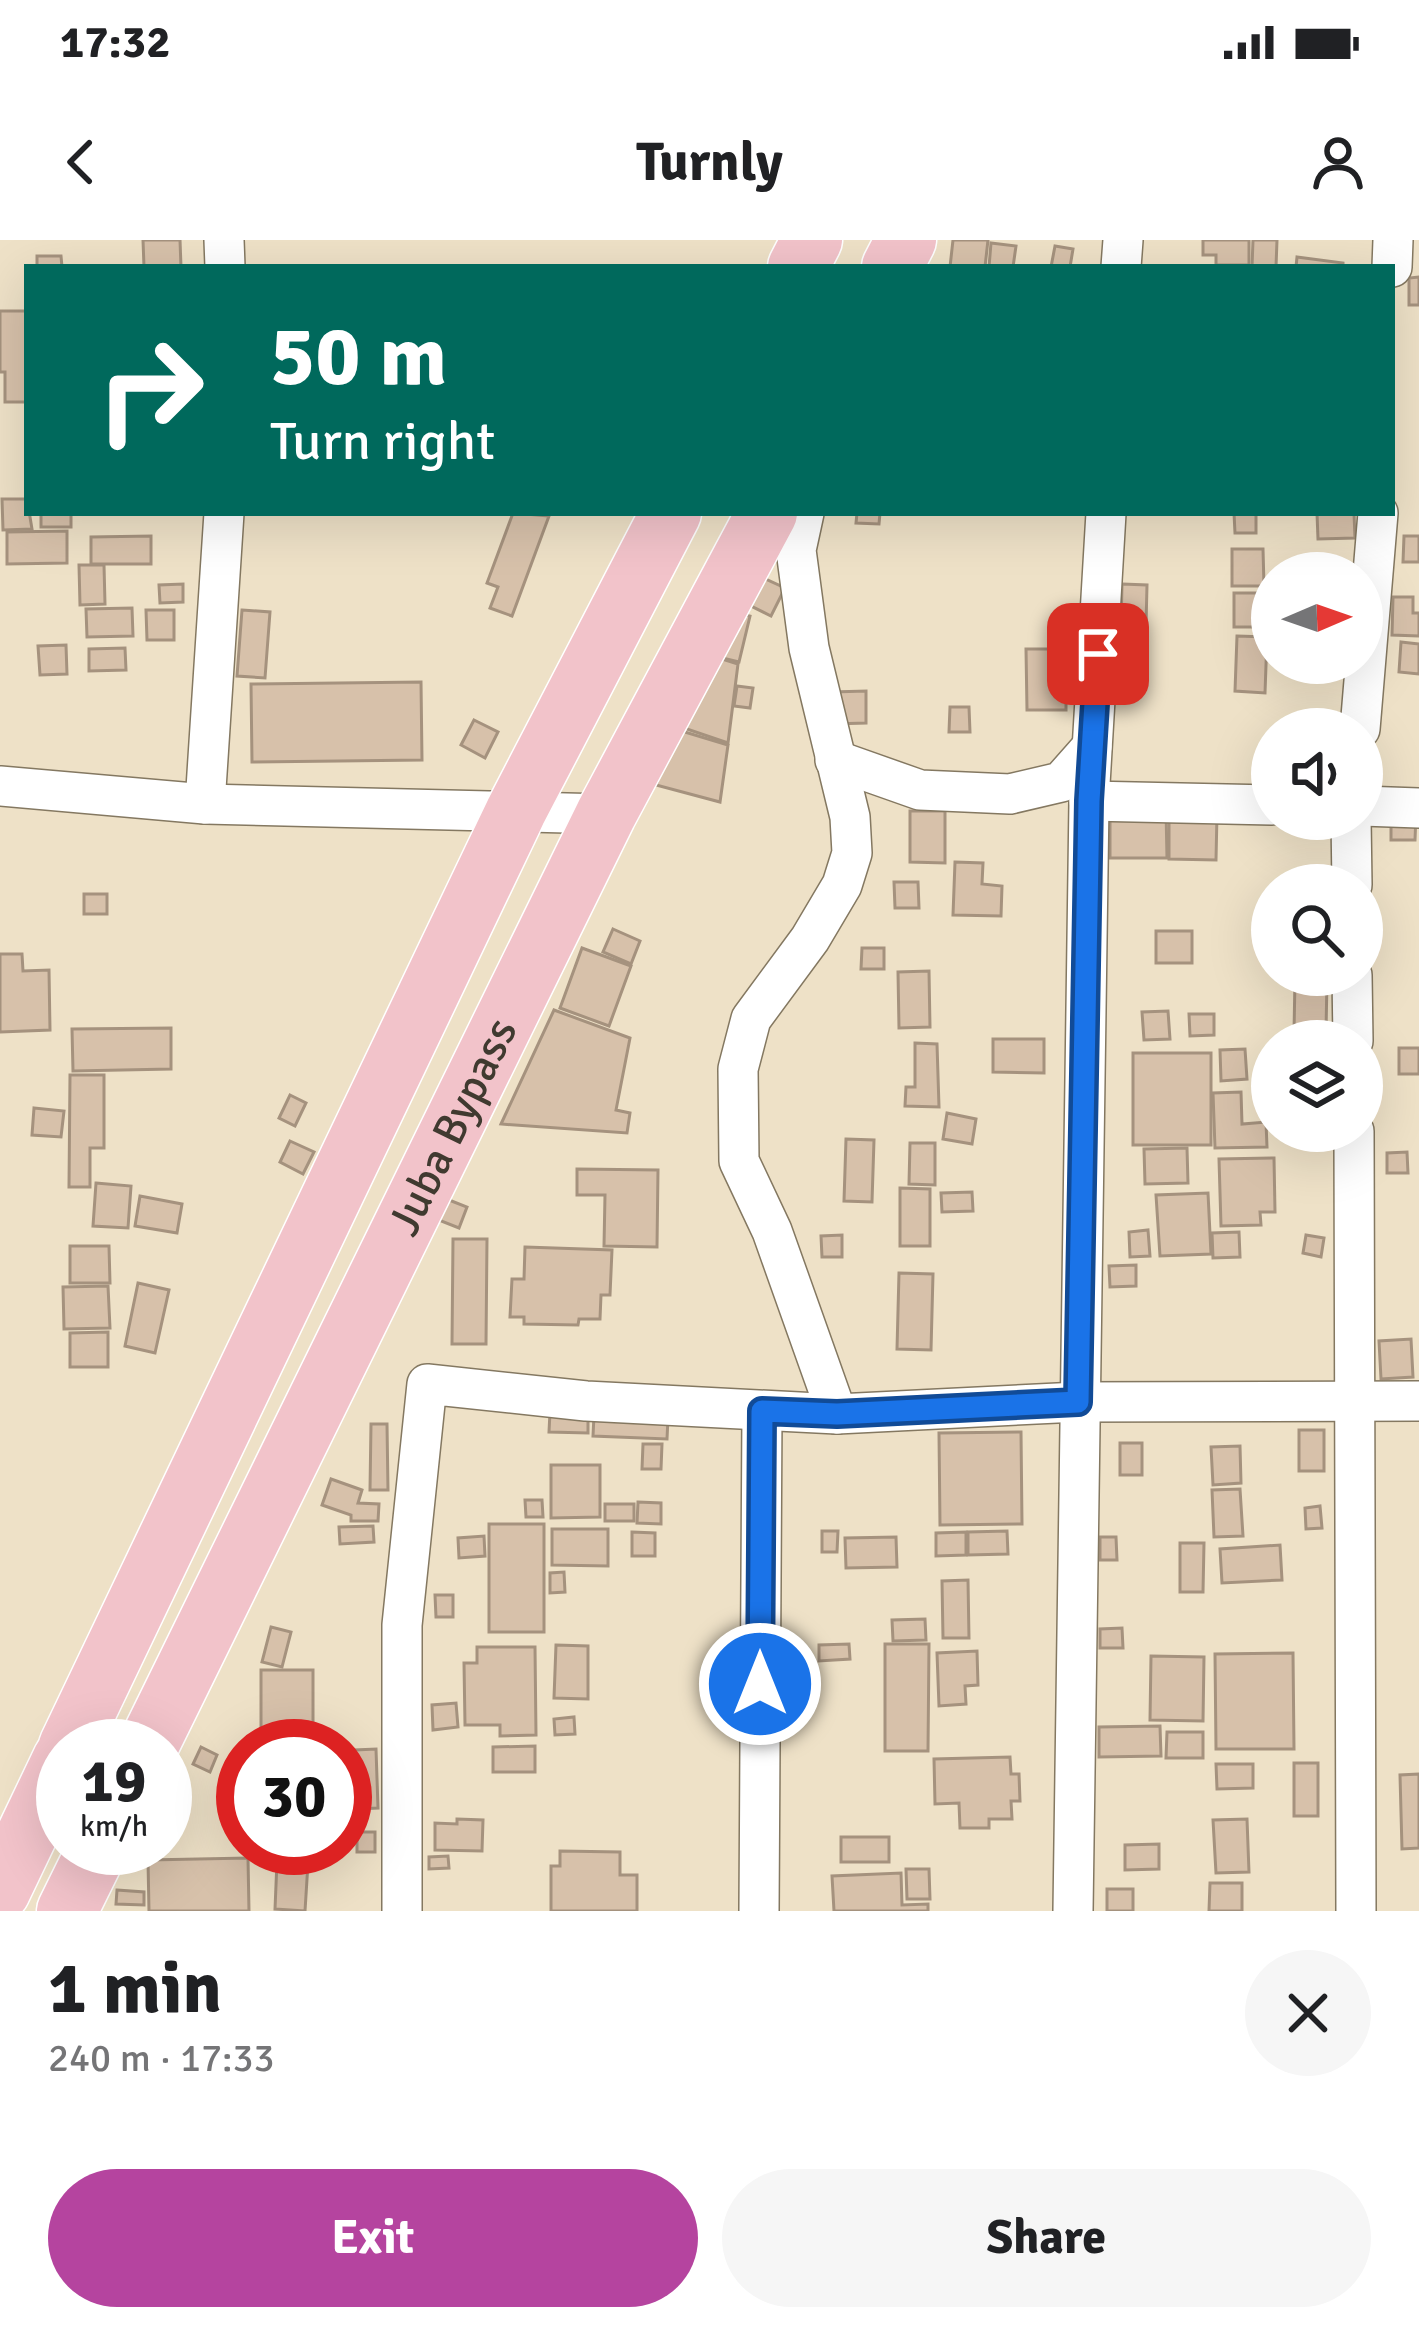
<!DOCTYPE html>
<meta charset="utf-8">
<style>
:root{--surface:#fff;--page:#f6f6f6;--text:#202124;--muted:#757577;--accent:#b5449f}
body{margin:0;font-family:Signika,sans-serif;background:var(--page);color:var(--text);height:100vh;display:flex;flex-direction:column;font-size:45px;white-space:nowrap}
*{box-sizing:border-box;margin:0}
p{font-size:39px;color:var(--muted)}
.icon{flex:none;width:66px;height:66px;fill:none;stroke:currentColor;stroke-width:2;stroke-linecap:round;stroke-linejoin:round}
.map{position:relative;height:1671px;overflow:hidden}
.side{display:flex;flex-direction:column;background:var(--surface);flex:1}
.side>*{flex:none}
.top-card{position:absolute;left:24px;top:24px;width:1371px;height:252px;border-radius:0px;box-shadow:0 12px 48px #0002;background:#00695c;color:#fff;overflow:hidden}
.needle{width:78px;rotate:88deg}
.controls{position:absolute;left:1251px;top:312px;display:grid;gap:24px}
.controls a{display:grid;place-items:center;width:132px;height:132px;border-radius:50%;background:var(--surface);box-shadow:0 12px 48px #0002;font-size:60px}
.speed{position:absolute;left:36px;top:1479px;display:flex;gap:24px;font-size:60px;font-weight:700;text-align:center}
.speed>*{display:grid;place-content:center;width:156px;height:156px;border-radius:50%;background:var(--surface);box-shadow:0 12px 48px #0002;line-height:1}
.speed small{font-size:30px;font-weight:400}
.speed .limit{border:18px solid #d22;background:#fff;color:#111}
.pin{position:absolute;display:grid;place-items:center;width:102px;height:102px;color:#fff;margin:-51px;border-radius:24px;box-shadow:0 6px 18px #0006}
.me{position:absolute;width:132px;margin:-66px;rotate:0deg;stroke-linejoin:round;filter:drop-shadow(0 0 9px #0008)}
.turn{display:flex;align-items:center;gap:42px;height:252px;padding:0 48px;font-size:54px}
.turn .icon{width:156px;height:156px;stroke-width:2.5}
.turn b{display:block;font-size:84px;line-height:102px}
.round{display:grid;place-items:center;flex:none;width:126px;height:126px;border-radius:63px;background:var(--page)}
.summary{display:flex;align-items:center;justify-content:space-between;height:204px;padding:0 48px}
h1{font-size:72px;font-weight:800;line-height:90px}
.action{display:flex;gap:24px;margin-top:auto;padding:24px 48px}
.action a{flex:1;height:138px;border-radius:72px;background:var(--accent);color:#fff;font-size:48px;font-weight:800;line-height:138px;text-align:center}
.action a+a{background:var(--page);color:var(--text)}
.status{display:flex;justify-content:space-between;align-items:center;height:84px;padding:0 60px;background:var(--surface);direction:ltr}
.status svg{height:33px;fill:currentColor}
header{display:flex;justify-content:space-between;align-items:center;height:156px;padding:0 48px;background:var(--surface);font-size:54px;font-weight:800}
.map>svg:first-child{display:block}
.building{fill:#d7c1aa;stroke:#a5927e;stroke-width:3}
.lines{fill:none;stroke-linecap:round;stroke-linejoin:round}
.street-casing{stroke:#847861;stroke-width:42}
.primary-casing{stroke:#fff;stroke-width:63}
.street{stroke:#fff;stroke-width:39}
.primary{stroke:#f2c3ca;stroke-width:60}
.route-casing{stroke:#114b97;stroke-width:30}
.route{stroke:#1a73e8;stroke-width:21}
.labels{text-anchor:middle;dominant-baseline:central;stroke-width:12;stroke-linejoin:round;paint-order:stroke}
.street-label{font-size:45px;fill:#403a30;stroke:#eee1c7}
</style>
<div class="status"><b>17:32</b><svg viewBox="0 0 49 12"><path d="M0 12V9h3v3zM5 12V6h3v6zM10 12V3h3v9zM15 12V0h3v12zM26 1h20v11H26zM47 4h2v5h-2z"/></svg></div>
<header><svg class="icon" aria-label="back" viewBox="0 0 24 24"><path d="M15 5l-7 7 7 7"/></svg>Turnly<svg class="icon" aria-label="person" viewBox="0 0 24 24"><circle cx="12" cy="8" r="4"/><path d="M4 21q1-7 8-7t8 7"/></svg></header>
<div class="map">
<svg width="1419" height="1671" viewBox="0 0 1419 1671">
<rect width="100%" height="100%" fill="#eee1c7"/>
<!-- building -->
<g class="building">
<polygon points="143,0 180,0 181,27 144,27"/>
<polygon points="953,0 988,0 985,27 950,27"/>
<polygon points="1203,0 1249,0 1249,25 1216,25 1216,15 1203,15"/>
<polygon points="1253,0 1277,0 1276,27 1252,27"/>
<polygon points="991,3 1016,6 1013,27 989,27"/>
<polygon points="1055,6 1073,9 1070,27 1051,27"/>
<polygon points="37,16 61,16 62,27 37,27"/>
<polygon points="1297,17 1343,23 1343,27 1296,27"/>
<polygon points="1419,37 1419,65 1409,65 1409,38"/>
<polygon points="0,71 27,71 27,162 5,162 5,132 0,132"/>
<polygon points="2,259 27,259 32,289 3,290"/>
<rect x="41" y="273" width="30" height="14"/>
<polygon points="513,273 549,276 512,376 490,368 498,347 487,343"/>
<polygon points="857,273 880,273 879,284 856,283"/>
<polygon points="1234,273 1256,273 1256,293 1235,293"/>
<polygon points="1317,273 1354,273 1355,298 1318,299"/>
<polygon points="67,291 67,323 7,324 7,292"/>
<polygon points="151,296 151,324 91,324 91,297"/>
<polygon points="1404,296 1419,296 1419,322 1403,322"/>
<polygon points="1232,309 1263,309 1264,346 1232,346"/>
<polygon points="79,325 104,325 105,364 80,365"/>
<polygon points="759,336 785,348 771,376 745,363"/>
<polygon points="183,344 183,362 160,363 159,345"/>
<polygon points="1122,344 1147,345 1146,385 1121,385"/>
<rect x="1234" y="353" width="38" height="34"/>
<polygon points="1393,357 1413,357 1413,373 1419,373 1419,396 1392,395"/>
<polygon points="132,368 133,396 87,397 86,369"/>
<polygon points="717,368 750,376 739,422 706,414"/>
<polygon points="146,370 174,370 174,400 147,400"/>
<polygon points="242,370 270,372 265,438 237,436"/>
<polygon points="1237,396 1267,397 1265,453 1235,451"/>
<polygon points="1401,402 1419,404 1419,434 1399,432"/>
<polygon points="66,405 67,434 40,435 38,406"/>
<polygon points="125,408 126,430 89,431 89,409"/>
<polygon points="1026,409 1066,409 1066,470 1027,470"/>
<polygon points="700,412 738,424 728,503 678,486"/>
<polygon points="421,442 422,520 252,522 251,444"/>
<polygon points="737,446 753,448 750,468 734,466"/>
<polygon points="866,451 866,483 832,484 832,452"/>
<polygon points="950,467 969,467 970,492 949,492"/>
<polygon points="474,480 498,492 485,518 461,505"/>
<polygon points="675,489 728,505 720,562 656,545"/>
<polygon points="1110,570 1166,570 1167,618 1110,618"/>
<polygon points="910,571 945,571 945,623 910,622"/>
<polygon points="1169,574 1217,574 1216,620 1169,619"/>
<polygon points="1391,574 1416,574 1415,600 1391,600"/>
<polygon points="955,622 983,623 982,644 1002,646 1001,676 953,675"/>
<polygon points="894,642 918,642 919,668 895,668"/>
<rect x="84" y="654" width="23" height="20"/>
<polygon points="613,689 640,701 631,724 603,712"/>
<rect x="1156" y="691" width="36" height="32"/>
<polygon points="582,708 631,726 609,786 560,768"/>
<polygon points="862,708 884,708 884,729 861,729"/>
<polygon points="0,714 22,714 23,731 49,730 50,790 0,792"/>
<polygon points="929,731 930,787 899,788 898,732"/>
<polygon points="1295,739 1327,739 1326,792 1294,792"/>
<polygon points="554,770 630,798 616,870 630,873 627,893 501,884"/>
<polygon points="1168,771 1170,799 1144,800 1142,772"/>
<polygon points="1189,774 1214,774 1214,795 1190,796"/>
<polygon points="171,788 171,829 73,831 72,789"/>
<polygon points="993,799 1044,799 1044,833 993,832"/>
<polygon points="915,803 937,804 939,867 905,866 906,847 915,847"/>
<rect x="1399" y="808" width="20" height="26"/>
<polygon points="1245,809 1247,839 1221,841 1220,810"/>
<rect x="1133" y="813" width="78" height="92"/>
<polygon points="70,835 104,835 104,908 90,908 90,947 69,947"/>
<polygon points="1241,852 1242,884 1266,882 1267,907 1215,908 1213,853"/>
<polygon points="290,855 306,863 295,886 279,878"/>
<polygon points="34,868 64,871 61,897 32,895"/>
<polygon points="947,873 976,879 972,904 943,899"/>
<polygon points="846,899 874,900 872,962 844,961"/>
<polygon points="290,901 314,912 303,934 280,922"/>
<polygon points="910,903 935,903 935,945 909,944"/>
<polygon points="1187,908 1188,943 1145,944 1144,909"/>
<polygon points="1407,912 1408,933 1387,933 1387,913"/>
<polygon points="1274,918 1275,972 1260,972 1261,985 1221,986 1219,919"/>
<polygon points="577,929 658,930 657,1007 604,1006 605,955 577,955"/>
<polygon points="96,943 131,946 128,988 93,986"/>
<polygon points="900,948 930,949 930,1006 900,1006"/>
<polygon points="972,952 973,971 942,972 941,953"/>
<polygon points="1208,953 1211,1014 1160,1016 1156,955"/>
<polygon points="140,956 182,964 177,993 135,986"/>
<polygon points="444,958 467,967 459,988 436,979"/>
<polygon points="1148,990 1150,1016 1130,1017 1129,992"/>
<polygon points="1239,992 1240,1017 1213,1018 1212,993"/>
<polygon points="842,995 842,1017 822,1017 821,996"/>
<polygon points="1306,995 1324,998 1321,1017 1303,1013"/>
<polygon points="453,999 487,999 486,1104 452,1104"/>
<polygon points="70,1006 109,1006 110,1043 70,1043"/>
<polygon points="525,1007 612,1010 610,1055 601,1055 600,1079 579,1079 578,1085 524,1084 524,1077 510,1077 512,1039 524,1039"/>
<polygon points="1136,1025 1136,1046 1110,1047 1109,1026"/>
<polygon points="899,1033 933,1034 931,1110 897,1109"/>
<polygon points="138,1043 169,1050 155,1113 125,1106"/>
<polygon points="108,1046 110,1088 64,1089 63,1047"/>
<polygon points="108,1092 108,1127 70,1127 70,1093"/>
<polygon points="1411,1099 1413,1137 1381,1139 1379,1101"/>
<polygon points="550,1172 588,1173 588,1193 549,1192"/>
<polygon points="594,1175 668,1178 667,1199 593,1196"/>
<polygon points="371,1184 387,1184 388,1250 370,1250"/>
<rect x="1299" y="1190" width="25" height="41"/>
<polygon points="1021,1192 1022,1284 940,1285 939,1193"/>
<rect x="1120" y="1203" width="22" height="32"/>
<polygon points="643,1204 662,1204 661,1229 642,1229"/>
<polygon points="1240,1206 1241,1243 1213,1245 1211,1207"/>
<polygon points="551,1225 600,1225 600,1277 551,1278"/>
<polygon points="331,1239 362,1250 358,1263 379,1264 378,1281 351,1281 351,1275 322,1265"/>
<polygon points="1240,1249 1243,1296 1214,1297 1212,1250"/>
<polygon points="525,1260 542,1260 543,1277 526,1277"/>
<polygon points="638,1262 661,1263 661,1284 637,1283"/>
<rect x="605" y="1264" width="29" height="17"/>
<polygon points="1320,1266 1322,1288 1306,1289 1305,1268"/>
<rect x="489" y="1284" width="55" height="108"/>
<polygon points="373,1286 374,1302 340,1304 339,1287"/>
<polygon points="552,1289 608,1289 608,1326 552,1325"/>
<polygon points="822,1291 838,1291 837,1312 822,1312"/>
<polygon points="1007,1291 1008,1314 968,1315 968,1292"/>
<polygon points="632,1292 655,1293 655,1316 632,1316"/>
<polygon points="966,1292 966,1315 936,1316 936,1293"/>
<polygon points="484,1296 485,1316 459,1318 458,1298"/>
<polygon points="896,1297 897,1327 846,1328 845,1298"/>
<polygon points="1100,1297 1116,1297 1117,1320 1100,1320"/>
<polygon points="1180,1303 1204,1303 1203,1352 1180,1352"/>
<polygon points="1280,1305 1282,1340 1222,1343 1220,1309"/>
<polygon points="564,1332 565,1352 550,1353 550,1333"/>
<polygon points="968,1340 969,1398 943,1398 942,1341"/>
<polygon points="435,1355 453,1355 453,1377 436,1377"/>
<polygon points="925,1379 926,1400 893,1401 892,1380"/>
<polygon points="271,1387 291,1392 282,1427 262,1422"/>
<polygon points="1122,1388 1123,1408 1100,1408 1100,1389"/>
<polygon points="849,1404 850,1419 819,1421 819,1405"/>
<polygon points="885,1404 929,1404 928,1511 885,1511"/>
<polygon points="556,1405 588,1406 588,1459 554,1458"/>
<polygon points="477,1407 535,1407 536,1495 500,1496 500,1485 465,1485 464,1423 477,1423"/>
<polygon points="977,1411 978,1445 965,1446 966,1464 939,1466 937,1413"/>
<polygon points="1293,1413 1294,1509 1216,1509 1215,1414"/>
<polygon points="1151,1416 1204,1417 1203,1481 1150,1480"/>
<rect x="261" y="1430" width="52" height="61"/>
<polygon points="456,1463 458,1487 433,1490 432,1465"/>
<polygon points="574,1477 575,1494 555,1495 554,1479"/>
<polygon points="1160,1486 1161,1516 1099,1517 1099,1487"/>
<polygon points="1167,1492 1203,1492 1203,1518 1166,1518"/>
<polygon points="535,1506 535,1532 493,1532 493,1507"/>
<polygon points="201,1507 217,1515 210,1532 193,1524"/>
<polygon points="376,1509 378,1568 357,1569 355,1510"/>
<polygon points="1010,1517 1011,1534 1019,1534 1020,1561 1011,1561 1012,1579 989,1579 989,1588 960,1588 959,1563 935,1564 934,1519"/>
<rect x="1294" y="1523" width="24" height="53"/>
<polygon points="1216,1524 1253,1524 1253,1548 1217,1549"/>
<polygon points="1419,1534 1419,1608 1402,1609 1400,1535"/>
<polygon points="457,1579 483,1580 482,1611 435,1610 435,1583 457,1584"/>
<polygon points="1247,1579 1249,1632 1216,1633 1213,1580"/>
<rect x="357" y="1592" width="18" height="20"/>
<rect x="841" y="1597" width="48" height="25"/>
<polygon points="1159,1604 1159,1629 1125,1630 1125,1605"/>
<polygon points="560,1611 620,1612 620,1635 637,1635 637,1671 551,1671 551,1626 560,1626"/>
<polygon points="448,1616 449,1628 429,1629 429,1617"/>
<polygon points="248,1618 249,1671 149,1671 148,1620"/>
<polygon points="277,1621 308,1623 305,1671 275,1669"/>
<polygon points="906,1629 929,1629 930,1659 907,1659"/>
<polygon points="901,1633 902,1665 928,1664 928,1671 834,1671 832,1636"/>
<polygon points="1210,1643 1242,1643 1242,1671 1209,1671"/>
<rect x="1107" y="1649" width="26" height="22"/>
<polygon points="117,1650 144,1652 144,1665 116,1664"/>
</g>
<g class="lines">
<defs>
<g id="street">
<polyline points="224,0 225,27"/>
<polyline points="1121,27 1123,0"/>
<polyline points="1392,27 1393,0"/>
<polyline points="804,273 796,310 809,408 850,577 852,613 842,645 810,699 751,779 738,829 739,921 772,991 837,1174"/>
<polyline points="1360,489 1378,273"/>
<polyline points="835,520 920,550 1010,554 1061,542 1092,507"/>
<polyline points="0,546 205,564 606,574"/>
<polyline points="1089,561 1272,565"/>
<polyline points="205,564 224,273"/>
<polyline points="1362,566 1419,568"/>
<polyline points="1351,579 1352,645"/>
<polyline points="1352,735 1353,801"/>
<polyline points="1354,891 1356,1671"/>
<polyline points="402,1671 402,1385 427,1144 586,1161 837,1174 1078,1162 1419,1161"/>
<polyline points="759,1671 762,1171"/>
<polyline points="1073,1671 1089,561 1106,273"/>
</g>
<g id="primary">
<polyline points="798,27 812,0"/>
<polyline points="892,27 906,0"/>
<polyline points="69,1506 516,571 671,273"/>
<path id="s1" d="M148 1506 606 574 767 273"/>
<polyline points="0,1651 63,1519"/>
<polyline points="67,1671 98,1608"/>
</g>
</defs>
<!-- street casing -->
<use href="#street" class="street-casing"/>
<!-- primary casing -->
<use href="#primary" class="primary-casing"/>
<!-- street -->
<use href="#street" class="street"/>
<!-- primary -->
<use href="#primary" class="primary"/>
</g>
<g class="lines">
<defs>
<polyline id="route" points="760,1444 762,1171 837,1174 1078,1162 1089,561 1098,414"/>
</defs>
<!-- route casing -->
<use href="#route" class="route-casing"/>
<!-- route -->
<use href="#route" class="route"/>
</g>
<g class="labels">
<!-- street labels -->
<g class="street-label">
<text stroke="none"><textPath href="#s1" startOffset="690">Juba Bypass</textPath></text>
</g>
</g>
</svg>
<div class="controls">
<a><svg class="needle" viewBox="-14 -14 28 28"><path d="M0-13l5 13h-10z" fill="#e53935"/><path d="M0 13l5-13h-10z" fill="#757577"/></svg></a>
<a><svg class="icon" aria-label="sound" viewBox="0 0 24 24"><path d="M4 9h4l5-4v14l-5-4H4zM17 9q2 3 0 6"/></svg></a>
<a><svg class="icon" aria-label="search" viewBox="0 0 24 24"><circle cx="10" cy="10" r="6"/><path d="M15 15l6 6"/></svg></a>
<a><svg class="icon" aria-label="layers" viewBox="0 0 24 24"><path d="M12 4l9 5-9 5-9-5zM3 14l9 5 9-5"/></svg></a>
</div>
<div class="speed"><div>19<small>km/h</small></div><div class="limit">30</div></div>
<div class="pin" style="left:1098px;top:414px;background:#d93025"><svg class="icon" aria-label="arrive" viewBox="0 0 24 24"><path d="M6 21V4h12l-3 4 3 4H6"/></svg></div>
<svg class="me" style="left:760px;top:1444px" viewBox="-20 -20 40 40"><circle r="17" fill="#1a73e8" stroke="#fff" stroke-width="3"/><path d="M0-11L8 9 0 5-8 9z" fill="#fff"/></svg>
<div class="top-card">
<div class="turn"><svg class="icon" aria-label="right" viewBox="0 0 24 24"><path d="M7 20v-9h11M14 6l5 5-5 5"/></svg><div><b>50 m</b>Turn right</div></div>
</div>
</div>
<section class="side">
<div class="summary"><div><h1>1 min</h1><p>240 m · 17:33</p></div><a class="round"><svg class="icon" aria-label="close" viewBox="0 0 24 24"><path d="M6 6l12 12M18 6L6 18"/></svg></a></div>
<div class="action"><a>Exit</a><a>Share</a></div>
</section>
